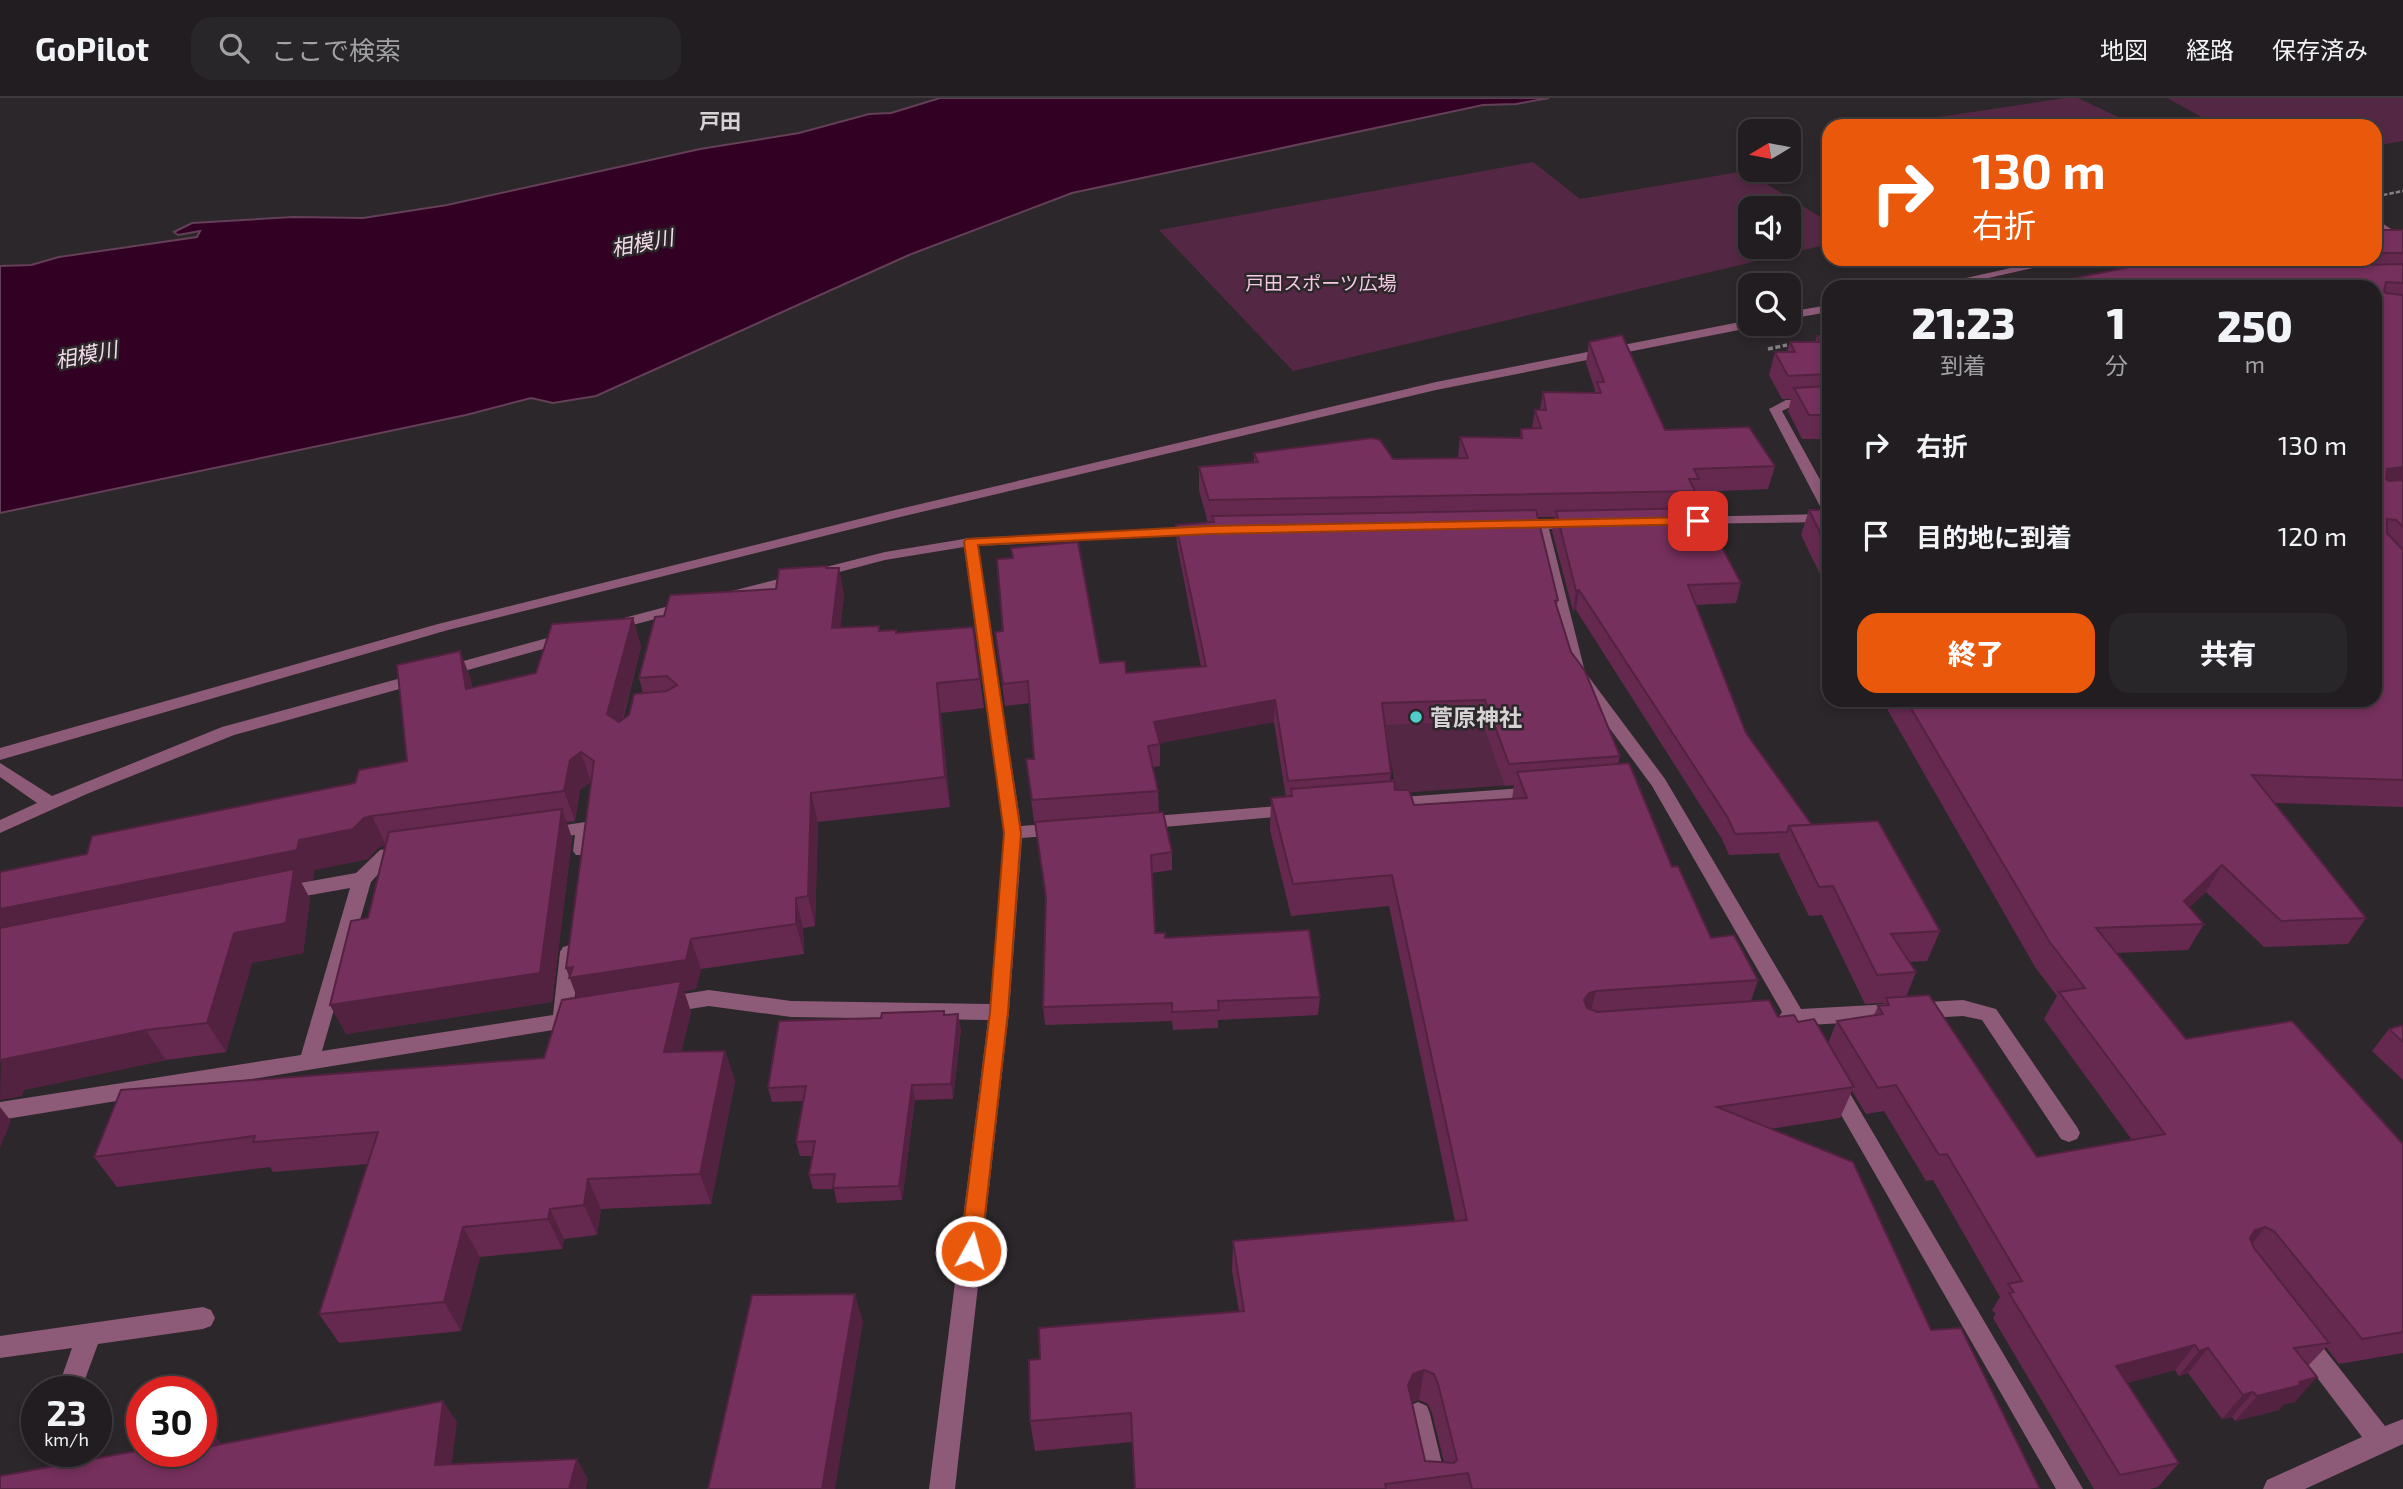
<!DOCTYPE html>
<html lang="ja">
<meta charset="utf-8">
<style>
:root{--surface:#211d20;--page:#292629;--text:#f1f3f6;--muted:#a2a2a5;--line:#3e3b3e;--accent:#ea580c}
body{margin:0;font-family:"Exo 2","Noto Sans JP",sans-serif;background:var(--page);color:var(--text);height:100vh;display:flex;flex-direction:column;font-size:26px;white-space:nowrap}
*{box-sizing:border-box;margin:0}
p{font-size:23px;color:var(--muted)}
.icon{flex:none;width:38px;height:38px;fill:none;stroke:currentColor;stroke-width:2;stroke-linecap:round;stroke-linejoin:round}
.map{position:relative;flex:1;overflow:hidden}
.drawer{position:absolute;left:1822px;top:182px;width:560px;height:427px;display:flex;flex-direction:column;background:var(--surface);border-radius:21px;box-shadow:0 4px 10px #0003,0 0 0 2px var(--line)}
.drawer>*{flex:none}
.hud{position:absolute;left:1822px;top:21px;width:560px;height:147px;border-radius:21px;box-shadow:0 4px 10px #0003,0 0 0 2px var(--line);background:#ea580c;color:#fff;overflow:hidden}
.needle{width:46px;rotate:260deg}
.controls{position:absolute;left:1738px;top:21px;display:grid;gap:14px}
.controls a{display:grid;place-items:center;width:63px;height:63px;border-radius:14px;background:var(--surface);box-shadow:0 4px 10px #0003,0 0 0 2px var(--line);font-size:35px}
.speed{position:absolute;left:21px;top:1278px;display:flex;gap:14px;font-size:35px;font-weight:700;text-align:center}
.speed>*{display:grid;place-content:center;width:91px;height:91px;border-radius:50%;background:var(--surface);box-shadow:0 4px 10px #0003,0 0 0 2px var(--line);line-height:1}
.speed small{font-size:18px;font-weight:400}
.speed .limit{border:10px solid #d22;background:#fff;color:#111}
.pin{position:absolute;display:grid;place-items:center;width:60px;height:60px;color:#fff;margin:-30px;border-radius:14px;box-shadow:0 4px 10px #0006}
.me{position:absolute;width:77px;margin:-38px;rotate:7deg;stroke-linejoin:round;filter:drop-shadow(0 0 5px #0008)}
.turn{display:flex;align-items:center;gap:24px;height:147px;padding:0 35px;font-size:32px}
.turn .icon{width:91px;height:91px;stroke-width:2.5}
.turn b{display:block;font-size:49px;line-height:60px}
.eta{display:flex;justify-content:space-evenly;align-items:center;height:119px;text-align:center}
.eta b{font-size:42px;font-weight:800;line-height:49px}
.cta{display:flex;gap:14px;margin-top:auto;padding:14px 35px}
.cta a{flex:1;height:80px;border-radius:21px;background:var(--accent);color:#fff;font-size:28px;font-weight:800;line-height:80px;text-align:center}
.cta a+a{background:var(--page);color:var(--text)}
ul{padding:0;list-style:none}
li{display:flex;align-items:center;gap:21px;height:91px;padding:0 35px}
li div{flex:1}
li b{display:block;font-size:26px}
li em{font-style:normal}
header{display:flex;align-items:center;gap:42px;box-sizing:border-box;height:98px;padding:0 35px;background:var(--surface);border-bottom:2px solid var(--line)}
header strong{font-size:33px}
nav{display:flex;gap:38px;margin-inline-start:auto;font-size:24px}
.search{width:490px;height:63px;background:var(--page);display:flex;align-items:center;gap:18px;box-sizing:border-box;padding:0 24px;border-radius:21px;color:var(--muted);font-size:26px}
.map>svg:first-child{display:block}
.green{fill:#542844;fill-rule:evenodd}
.water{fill:#320023;stroke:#643f58;stroke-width:2}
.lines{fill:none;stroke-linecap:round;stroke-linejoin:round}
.path-far1{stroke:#848082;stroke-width:2.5;stroke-dasharray:4.5 2;stroke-linecap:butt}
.path{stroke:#848082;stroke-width:3.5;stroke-dasharray:5 2.5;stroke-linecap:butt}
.minor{fill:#8d5a78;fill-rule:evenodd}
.wall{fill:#652950;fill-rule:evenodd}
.shaded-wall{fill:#532241}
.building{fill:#76305d;stroke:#532241;stroke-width:2;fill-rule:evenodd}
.route{fill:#ea580c;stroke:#983908;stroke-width:2}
.poi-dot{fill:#53cdcb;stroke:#2c272a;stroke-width:2.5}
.labels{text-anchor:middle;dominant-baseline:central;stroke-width:5;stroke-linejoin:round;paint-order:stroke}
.far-park-label{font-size:19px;fill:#f4c9e1;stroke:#2c272a}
.far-neighbourhood-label{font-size:21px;font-weight:bold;fill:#d7d3d5;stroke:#2c272a}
.far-water-label{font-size:21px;font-style:italic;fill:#f2dce8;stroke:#2c272a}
.poi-label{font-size:23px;font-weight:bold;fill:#d7d3d5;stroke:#2c272a;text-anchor:start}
</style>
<header>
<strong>GoPilot</strong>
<div class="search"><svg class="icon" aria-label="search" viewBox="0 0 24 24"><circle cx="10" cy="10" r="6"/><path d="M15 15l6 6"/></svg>ここで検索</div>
<nav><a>地図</a><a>経路</a><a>保存済み</a></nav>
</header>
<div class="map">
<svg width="2403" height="1391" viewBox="0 0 2403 1391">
<rect width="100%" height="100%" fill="#2c272a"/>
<!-- green -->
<g class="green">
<polygon points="2065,0 2078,0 2137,28 1879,28"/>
<polygon points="2167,0 2403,0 2403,43 2375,48 2375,28 2218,28"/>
<path d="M1533 64 1580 101 1745 73 1829 124V146L1293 273 1159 132ZM1788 110V149H1750V110Z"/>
<polygon points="1502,564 1554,684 1345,699 1343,684 1394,681 1382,614"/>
</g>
<!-- water -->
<polygon class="water" points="940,0 1549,0 1516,6 1483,7 1072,95 909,157 596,298 553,305 531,300 466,317 0,415 0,168 31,167 59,159 197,139 200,133 178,137 174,134 192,125 293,119 363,120 447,107 700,51 799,35 869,16 891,15"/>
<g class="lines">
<!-- path-far1 -->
<g class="path-far1">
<polyline points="2383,97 2403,93"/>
<polyline points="2172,169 2194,164"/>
</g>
<!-- path -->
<polyline class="path" points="1768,251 1787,247"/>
<!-- minor -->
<g class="minor">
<polygon points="2375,125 2382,125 2403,139 2403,147 2375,130"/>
<polygon points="2051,161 2073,161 1948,189 1926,189"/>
<polygon points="1829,207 1829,214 1788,221 1788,214"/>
<polygon points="1750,222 1750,226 1756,226 1754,229 1436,292 896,420 448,532 0,662 0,650 438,526 895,412 1436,284"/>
<polygon points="1829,301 1829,309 1788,310 1782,313 1829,398 1829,424 1680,426 1680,420 1685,419 1827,416 1822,412 1769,311 1786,302"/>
<polygon points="1577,422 1582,423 1582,429 1549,431 1585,574 1665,681 1801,911 1963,902 1996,911 2077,1029 2080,1035 2077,1041 2069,1044 2061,1041 1982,922 1963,918 1809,927 1815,937 1812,943 1805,945 1798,943 1789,928 1781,926 1778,920 1782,914 1652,688 1569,575 1535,431 1517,431 1510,427 1517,423"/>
<polygon points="1199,429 1204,430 1206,433 1204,436 978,448 1021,728 1058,725 1067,731 1058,737 1022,740 1009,914 955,1391 929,1391 988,922 791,919 709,908 664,915 657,912 654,907 657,902 664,899 709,892 791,903 990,906 1004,735 964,449 885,462 729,503 721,498 724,495 885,454 970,440"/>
<polygon points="688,503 693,505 696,508 693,511 610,533 602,528 605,525"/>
<polygon points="566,535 572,537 574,540 572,543 234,637 89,695 0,735 0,722 37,705 0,679 0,665 52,698 222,629"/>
<polygon points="1536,689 1545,695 1542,699 1389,712 1380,706 1389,700"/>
<polygon points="1292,707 1301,713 1298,717 1142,731 1133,725 1142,719"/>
<polygon points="585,724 594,730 588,757 576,757 573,753 575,737 546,741 540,739 537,735 540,731"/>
<polygon points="404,748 410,750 413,754 410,758 391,762 371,784 322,953 553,917 560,854 563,849 570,847 577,849 580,854 573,914 584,915 587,921 584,927 0,1022 0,1004 301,957 350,790 283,802 276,800 274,795 276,790 283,788 356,775 380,752"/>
<polygon points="1835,980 1842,982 2083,1391 2056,1391 1828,994 1824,988 1828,982"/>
<polygon points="203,1209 211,1212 215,1220 211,1228 203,1231 98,1246 84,1284 78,1293 63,1292 60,1284 72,1250 0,1260 0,1238"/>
<polygon points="2302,1230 2310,1233 2385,1328 2403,1321 2403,1346 2305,1391 2263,1391 2267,1382 2362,1339 2294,1249 2290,1241 2294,1233"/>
<polygon points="1418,1304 1427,1308 1430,1316 1448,1391 1422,1391 1406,1316 1409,1308"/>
</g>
</g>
<!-- wall -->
<g class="wall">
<path d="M2375 132H2403V709L2274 705 2366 820 2348 846 2264 849 2206 794 2189 809 2204 826 2188 852 2116 855 2186 941 2403 1046V1255L2339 1266 2326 1249 2308 1268 2295 1304 2284 1306 2279 1312 2235 1323 2232 1319 2222 1321 2188 1275 2179 1278 2175 1272 2127 1285 2179 1365 2158 1389 2150 1391H2094L1993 1220 1996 1216 1992 1212 2000 1199 1933 1082 1926 1083 1884 1013 1866 1016 1852 993 1840 1020 1770 1031 1931 1232 2040 1391H1135L1132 1344 1035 1353 1030 1323 1040 1261 1239 1213 1232 1173 1233 1143 1455 1123 1389 808 1291 818 1270 732 1271 700 1286 699 1274 624 1160 645V668L1153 669 1158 693 1159 715 1172 754V772L1152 775 1155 835 1320 899 1318 917 1218 922V930L1173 932 1172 923 1045 927 1043 909 1046 805 1035 724 1092 720 1034 724 1026 661H1034L1030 605 1005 608 995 534 1003 533 1012 460 1011 450 1100 565 1126 575 1201 569 1177 447 1176 427 1208 425 1199 392V369L1254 365V355L1393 361 1458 360 1460 339 1520 340 1521 331 1532 330 1535 312H1540L1543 294 1595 295V292L1586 265 1589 244 1665 332 1775 368 1768 391 1696 394 1691 410 1741 485 1736 505 1695 507 1746 635 1812 727 1940 833 1927 863 1909 864 1916 874 1906 899 2037 1059 2132 1042 2044 921 2057 898 2035 869 1886 609 1889 602H2375V189L2188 168 2191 161H2375ZM1538 419H1555L1552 433 1573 513 1576 512 1722 741 1729 757 1780 755 1779 757 1809 818 1822 817 1865 906 1884 905 1883 908H1878L1874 917 1837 923 1828 945 1798 924 1778 919 1751 903 1758 882 1711 840 1618 666 1620 658 1571 554 1557 507 1558 502ZM1482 623 1505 688 1514 687 1512 701 1414 707 1395 692 1390 683 1391 675 1385 627ZM1419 1302 1428 1306 1432 1315 1444 1364 1425 1363 1412 1304Z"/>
<polygon points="1817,238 1829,238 1829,341 1802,341 1788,313 1791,301 1782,301 1769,277 1775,254 1787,254 1790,244 1815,244"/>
<polygon points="1809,412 1829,412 1829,477 1820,476 1801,437"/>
<polygon points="826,470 839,470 844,498 840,530 880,533 897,535 980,581 984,610 941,615 950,709 818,724 815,828 803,830 804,856 701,871 696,891 684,893 691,914 681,954 725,953 735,983 711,1106 601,1111 597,1137 564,1141 562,1151 480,1159 461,1233 339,1245 319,1216 368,1066 273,1074 270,1069 117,1089 94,1059 544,960 577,899 566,870 591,684 580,692 575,723 566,724 572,740 552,904 346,936 330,907 368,820 385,747 378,750 368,761 314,772 313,782 301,784 310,801 303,855 252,865 226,954 166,962 24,992 22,998 87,756 355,685 407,663 460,553 471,582 472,590 536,575 633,520 641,549 623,622 629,617 643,595 639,580 664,518 776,491"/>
<polygon points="945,917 961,931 953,1001 915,1002 902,1102 837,1105 834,1091 813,1091 809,1077 812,1058 800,1058 796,1044 803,1003 772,1004 768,990"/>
<polygon points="2403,927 2403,982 2372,953 2389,931"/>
</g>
<!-- shaded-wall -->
<g class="shaded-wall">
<polygon points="2403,369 2403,391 2375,395 2387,371"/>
<polygon points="839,470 844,498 837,559 832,530"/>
<polygon points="1579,492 1576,512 1573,513 1576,493"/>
<polygon points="633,520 641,549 616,645 607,616"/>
<polygon points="460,553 471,582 477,621 466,591"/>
<polygon points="937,585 941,615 950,709 945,679"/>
<polygon points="1275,602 1274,624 1155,646 1154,624"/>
<polygon points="581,654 591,684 580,692 575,723 564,693 570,662"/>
<polygon points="811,695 818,724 815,828 808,798"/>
<polygon points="562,711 572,740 552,904 346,936 330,907"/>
<polygon points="372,718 386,747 378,750 368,761 314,772 313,782 301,784 310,801 303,855 252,865 226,954 207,925 0,845 0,811 299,742"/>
<polygon points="2222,767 2206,794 2171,827 2184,803"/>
<polygon points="796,800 803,830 804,856 796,826"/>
<polygon points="691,841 701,871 696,891 684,893 691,914 674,985 581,910 566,870"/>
<polygon points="1596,893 1588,924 1584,902 1589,895"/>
<polygon points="958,916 961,931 953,1001 951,986"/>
<polygon points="146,932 166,962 24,992 22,998 0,1002 1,962"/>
<polygon points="725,953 735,983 711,1106 700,1076"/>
<polygon points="912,987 915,1002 902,1102 899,1088"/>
<polygon points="0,1009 11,1023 0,1050"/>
<polygon points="588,1081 601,1111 597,1137 584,1107"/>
<polygon points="550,1111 564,1141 562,1151 548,1121"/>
<polygon points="463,1129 480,1159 461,1233 444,1204"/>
<polygon points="2265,1129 2245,1155 2235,1158 2255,1132"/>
<polygon points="855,1196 863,1224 835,1391 822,1391"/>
<polygon points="2195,1247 2175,1272 2098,1293 2116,1268"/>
<polygon points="2208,1250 2188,1275 2179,1278 2199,1253"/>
<polygon points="1424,1272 1419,1302 1408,1306 1408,1287 1413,1276"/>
<polygon points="2317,1279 2295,1304 2284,1306 2279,1312 2235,1323 2257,1298 2299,1284"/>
<polygon points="2253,1294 2232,1319 2222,1321 2243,1297"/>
<polygon points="443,1303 457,1324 449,1388 435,1367"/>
<polygon points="215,1338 232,1359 212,1348"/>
<polygon points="577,1361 588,1381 586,1391 569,1391"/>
</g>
<!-- building -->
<g class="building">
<rect x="2375" y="132" width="28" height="23"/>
<polygon points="2196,161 2353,161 2351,162 2360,167 2403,166 2403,185 2386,184 2384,193 2386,195 2403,197 2403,369 2387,371 2386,381 2389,383 2403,382 2403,429 2396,422 2387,421 2387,435 2403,452 2403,682 2252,677 2366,820 2281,823 2222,767 2184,803 2204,826 2096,830 2186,941 2292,923 2403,1046 2403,1234 2362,1241 2274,1133 2265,1129 2255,1132 2250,1140 2254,1150 2329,1245 2294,1250 2317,1279 2299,1284 2301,1287 2257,1298 2253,1294 2243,1297 2208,1250 2199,1253 2195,1247 2116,1268 2179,1365 2120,1377 2009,1195 2014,1194 2008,1186 2022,1183 1947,1056 1939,1057 1896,987 1878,990 1837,923 1883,916 1878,908 1889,907 1886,900 1929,897 2037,1059 2165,1036 2059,894 2085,890 2049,843 1906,602 2375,602 2375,189 2032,189 2129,169 2203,167"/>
<polygon points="1622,237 1665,332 1749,329 1775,368 1694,371 1699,381 1689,381 1695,393 1209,402 1199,369 1258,364 1254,355 1372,340 1380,342 1393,361 1468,360 1460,339 1522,340 1521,331 1541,330 1535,312 1546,312 1543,294 1601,295 1597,284 1604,284 1589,244"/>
<polygon points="1817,238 1829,238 1829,276 1788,278 1775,254 1795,254 1790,244 1820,244"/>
<polygon points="1829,288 1829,317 1809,317 1794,290"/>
<polygon points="1701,410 1741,485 1688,487 1746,635 1812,727 1789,728 1787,734 1735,736 1728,720 1579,492 1576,493 1556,413"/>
<polygon points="1536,412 1558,502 1555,503 1571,554 1585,573 1620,658 1509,666 1485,602 1382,605 1391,675 1288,683 1275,602 1154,624 1160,646 1148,648 1158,693 1032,702 1026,661 1034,661 1028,583 1003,586 995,534 1003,533 997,461 1013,460 1011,450 1078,444 1100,565 1125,563 1126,575 1206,568 1176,427 1214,424 1212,418"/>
<polygon points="1809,412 1829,412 1829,452 1828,451"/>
<polygon points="826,468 826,470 839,470 832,530 879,528 879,533 896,532 896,535 973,529 980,581 937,585 945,679 811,695 808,798 796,800 796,826 691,841 686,862 569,880 573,869 566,870 594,663 581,654 570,662 564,693 372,718 364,720 353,731 299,742 297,752 0,811 0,774 87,756 92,738 355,685 359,672 407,663 397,567 460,553 466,591 536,575 552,526 633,520 607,616 619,624 629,617 634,596 667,593 677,587 667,578 639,580 655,519 664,518 670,497 776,491 779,471"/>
<path d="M1629 665 1672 769 1678 768 1711 840 1734 837 1758 882 1596 893 1589 895 1584 902 1587 910 1597 914 1769 902 1778 919 1794 917 1798 924 1814 921 1854 989 1717 1009 1853 1064 1931 1232 1961 1230 2040 1391H1472L1468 1375 1385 1386 1386 1391H1135L1131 1315 1030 1323 1029 1262 1040 1261 1039 1230 1244 1213 1233 1143 1467 1122 1392 777 1293 786 1271 700 1292 698 1291 691 1394 683 1395 692H1409L1414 707 1527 700 1517 674ZM1424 1272 1434 1276 1438 1286 1457 1362 1454 1365 1425 1363 1408 1287 1413 1276Z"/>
<polygon points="562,711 540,875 330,907 351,823 368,820 389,734"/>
<polygon points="1163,714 1172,754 1151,757 1155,835 1165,835 1165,840 1309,832 1320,899 1218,903 1219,912 1172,914 1172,905 1043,909 1046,799 1035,724"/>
<polygon points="1878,723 1940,833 1891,836 1916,874 1877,877 1833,788 1819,789 1789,728"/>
<polygon points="294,771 286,825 234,835 207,925 146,932 1,962 0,964 0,830"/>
<polygon points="681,883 664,954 725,953 700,1076 588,1081 584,1107 550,1111 548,1121 463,1129 444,1204 319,1216 378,1034 253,1044 255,1038 94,1059 121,992 544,960 562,902"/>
<polygon points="944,913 944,917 958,916 951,986 912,987 899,1088 833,1090 835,1076 809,1077 815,1043 796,1044 806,988 768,990 779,923 881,920 882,915"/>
<polygon points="2403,927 2403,944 2389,931"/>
<polygon points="855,1196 822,1391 708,1391 752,1197"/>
<polygon points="443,1303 435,1367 577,1361 569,1391 0,1391 0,1378 142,1352 142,1353 201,1353 201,1341 215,1338 212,1348"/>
</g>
<!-- route -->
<polygon class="route" points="1698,419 1705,423 1703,426 1210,436 978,447 1021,735 1008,914 981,1153 978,1159 971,1162 963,1159 960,1153 990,914 1004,735 964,444 966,441 1210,428"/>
<!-- markers -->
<circle class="poi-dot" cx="1416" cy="619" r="7"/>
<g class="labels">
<!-- far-park labels -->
<g class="far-park-label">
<text x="1321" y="184">戸田スポーツ広場</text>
</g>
<!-- far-neighbourhood labels -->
<g class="far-neighbourhood-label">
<text x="720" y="22">戸田</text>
</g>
<!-- far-water labels -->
<g class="far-water-label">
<text transform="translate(642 144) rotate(-11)">相模川</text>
<text transform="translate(86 256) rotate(-11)">相模川</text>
</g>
<!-- poi labels -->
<g class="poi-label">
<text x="1430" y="619">菅原神社</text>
</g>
</g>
</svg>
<div class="controls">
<a><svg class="needle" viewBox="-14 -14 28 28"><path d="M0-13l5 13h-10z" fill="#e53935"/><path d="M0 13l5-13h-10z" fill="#a2a2a5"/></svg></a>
<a><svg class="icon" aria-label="sound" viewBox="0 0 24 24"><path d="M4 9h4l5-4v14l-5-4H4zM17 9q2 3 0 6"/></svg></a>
<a><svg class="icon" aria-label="search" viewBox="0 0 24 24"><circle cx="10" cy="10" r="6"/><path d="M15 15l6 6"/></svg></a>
</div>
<div class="speed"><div>23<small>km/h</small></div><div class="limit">30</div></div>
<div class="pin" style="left:1698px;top:423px;background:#d93025"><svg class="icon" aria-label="arrive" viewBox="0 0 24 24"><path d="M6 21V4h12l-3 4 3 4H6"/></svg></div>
<svg class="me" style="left:971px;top:1153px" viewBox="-20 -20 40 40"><circle r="17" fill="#ea580c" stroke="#fff" stroke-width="3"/><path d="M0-11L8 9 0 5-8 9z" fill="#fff"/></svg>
<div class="hud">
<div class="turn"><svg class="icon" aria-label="right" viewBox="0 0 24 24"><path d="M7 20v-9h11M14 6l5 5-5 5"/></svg><div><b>130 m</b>右折</div></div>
</div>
<section class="drawer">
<div class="eta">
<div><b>21:23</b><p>到着</p></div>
<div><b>1</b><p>分</p></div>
<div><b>250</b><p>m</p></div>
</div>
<ul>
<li><svg class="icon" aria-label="right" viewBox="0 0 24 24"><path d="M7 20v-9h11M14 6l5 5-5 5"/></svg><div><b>右折</b></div><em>130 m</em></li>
<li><svg class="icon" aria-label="arrive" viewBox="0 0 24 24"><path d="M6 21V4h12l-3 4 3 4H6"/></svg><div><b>目的地に到着</b></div><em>120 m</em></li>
</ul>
<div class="cta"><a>終了</a><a>共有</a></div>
</section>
</div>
